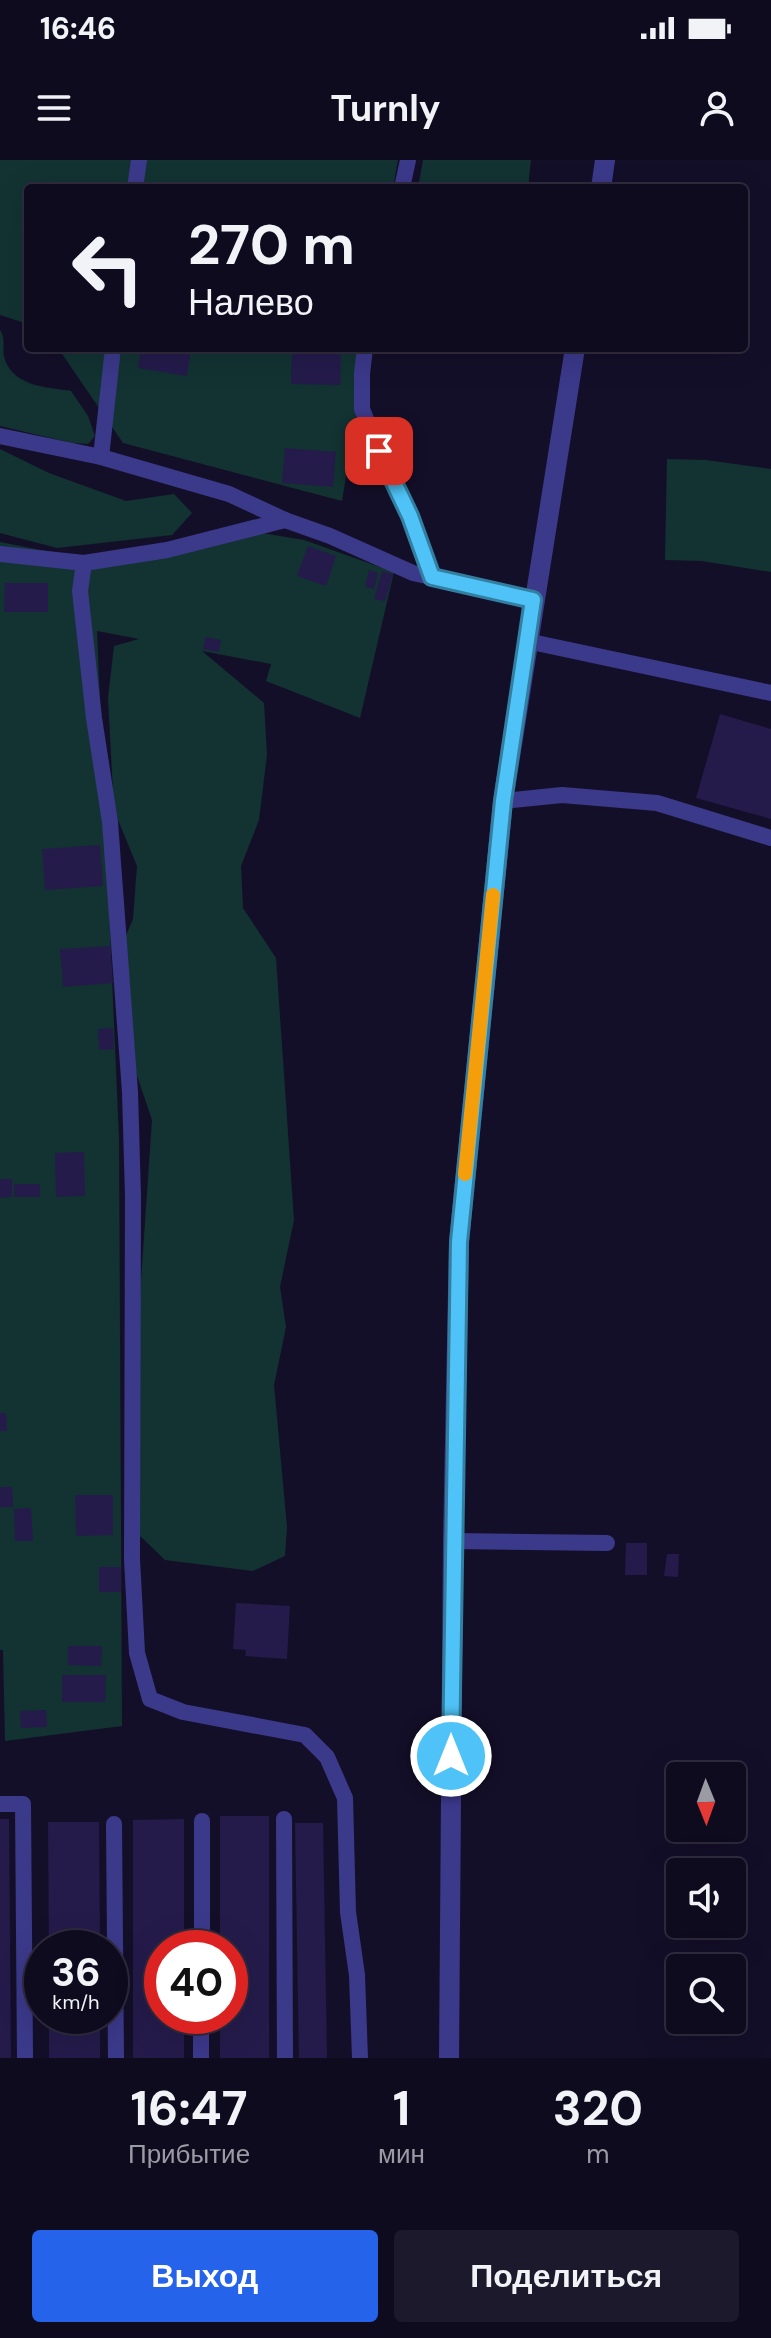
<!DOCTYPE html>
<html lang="ru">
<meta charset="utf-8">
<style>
:root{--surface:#0f0b1f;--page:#1d192c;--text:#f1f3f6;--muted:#9b9ba4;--line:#2f2b3d;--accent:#2563eb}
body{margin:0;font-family:"DM Sans",sans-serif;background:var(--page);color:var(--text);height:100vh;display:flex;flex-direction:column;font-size:30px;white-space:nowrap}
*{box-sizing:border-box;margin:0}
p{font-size:26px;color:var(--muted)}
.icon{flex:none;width:44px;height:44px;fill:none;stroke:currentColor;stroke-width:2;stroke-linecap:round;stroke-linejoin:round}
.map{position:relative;height:1898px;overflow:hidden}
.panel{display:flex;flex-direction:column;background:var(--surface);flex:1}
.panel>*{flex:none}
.guide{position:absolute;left:24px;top:24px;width:724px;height:168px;border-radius:8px;box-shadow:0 8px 32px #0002,0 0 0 2px var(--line);background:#0f0b1f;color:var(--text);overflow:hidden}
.needle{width:52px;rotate:179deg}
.fabs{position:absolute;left:666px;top:1602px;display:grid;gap:16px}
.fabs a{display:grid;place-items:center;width:80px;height:80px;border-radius:8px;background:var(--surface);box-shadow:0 8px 32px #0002,0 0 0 2px var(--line);font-size:40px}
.speed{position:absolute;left:24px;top:1770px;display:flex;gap:16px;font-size:40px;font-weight:700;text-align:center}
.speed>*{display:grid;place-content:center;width:104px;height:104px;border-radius:50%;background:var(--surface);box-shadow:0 8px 32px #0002,0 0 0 2px var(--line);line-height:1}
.speed small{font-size:20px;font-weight:400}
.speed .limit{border:12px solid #d22;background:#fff;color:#111}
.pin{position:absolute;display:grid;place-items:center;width:68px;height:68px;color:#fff;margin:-34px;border-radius:16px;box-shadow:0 4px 12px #0006}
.me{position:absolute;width:88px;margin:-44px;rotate:0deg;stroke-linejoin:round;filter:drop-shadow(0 0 6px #0008)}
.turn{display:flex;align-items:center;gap:28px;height:168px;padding:0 32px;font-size:36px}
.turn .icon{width:104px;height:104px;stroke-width:2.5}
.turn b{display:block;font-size:56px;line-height:68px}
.eta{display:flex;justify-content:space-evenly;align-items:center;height:136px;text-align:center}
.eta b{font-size:48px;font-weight:700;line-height:56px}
.cta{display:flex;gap:16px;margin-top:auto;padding:16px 32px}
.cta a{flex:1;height:92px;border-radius:8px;background:var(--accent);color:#fff;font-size:32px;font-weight:700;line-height:92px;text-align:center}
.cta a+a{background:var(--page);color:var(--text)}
.status{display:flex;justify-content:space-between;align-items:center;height:56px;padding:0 40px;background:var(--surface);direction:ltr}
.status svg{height:22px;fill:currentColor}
header{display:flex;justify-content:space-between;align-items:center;height:104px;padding:0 32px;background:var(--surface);font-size:36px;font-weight:700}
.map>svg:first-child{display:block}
.green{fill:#123332}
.building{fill:#241b4b}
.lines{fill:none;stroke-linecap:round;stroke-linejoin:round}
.service{stroke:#3b398a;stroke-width:16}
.tertiary{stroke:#3b398a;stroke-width:20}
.route-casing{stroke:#337fa1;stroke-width:20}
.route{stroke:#4fc3f7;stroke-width:14}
.slow{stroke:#f59e0b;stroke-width:14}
</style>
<div class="status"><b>16:46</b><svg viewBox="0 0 49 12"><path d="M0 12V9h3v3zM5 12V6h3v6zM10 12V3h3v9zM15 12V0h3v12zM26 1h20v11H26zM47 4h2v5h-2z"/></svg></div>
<header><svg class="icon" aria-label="menu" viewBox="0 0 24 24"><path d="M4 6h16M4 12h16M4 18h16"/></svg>Turnly<svg class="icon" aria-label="person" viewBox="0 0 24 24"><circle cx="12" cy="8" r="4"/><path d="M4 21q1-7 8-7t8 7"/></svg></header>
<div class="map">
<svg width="771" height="1898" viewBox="0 0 771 1898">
<rect width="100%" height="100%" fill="#140f29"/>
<!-- green -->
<g class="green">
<polygon points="0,0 398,0 393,28 28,28 28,164 0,155"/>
<polygon points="423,0 531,0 528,28 418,28"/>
<path d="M0 170C7 180 1 190 5 200 15 227 47 227 71 231L88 256 95 276 88 284 72 283 0 266Z"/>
<polygon points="58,188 367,188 342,341 123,283"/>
<polygon points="0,289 49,313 126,341 174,334 192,353 172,375 57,388 0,373"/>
<polygon points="667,299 706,300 771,309 771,412 702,401 665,400"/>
<polygon points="262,373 304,380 394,412 360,558 266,521 271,504 202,491 264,543 267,595 259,660 241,706 243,748 276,798 294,1060 280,1127 286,1167 274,1225 287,1367 285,1396 253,1411 165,1400 137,1373 137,1179 152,960 130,895 121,787 133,759 137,706 114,650 108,538 114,486 139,479 97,471 119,979 122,1566 5,1581 3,1490 0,1490 0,382 72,396 108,407"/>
</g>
<!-- building -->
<g class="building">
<polygon points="141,188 191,188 187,216 138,208"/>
<polygon points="292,190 341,191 340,225 291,224"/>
<polygon points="285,288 336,292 333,327 282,323"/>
<polygon points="308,386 336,396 326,426 297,416"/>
<polygon points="369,410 378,413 374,429 365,427"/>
<polygon points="382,411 393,414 385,441 374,439"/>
<polygon points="5,423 48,423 48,452 4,452"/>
<polygon points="205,477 221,480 219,492 203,489"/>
<polygon points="720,554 771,569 771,659 696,638"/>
<polygon points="100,685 103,726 45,730 42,689"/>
<polygon points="110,786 113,823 63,827 60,789"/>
<polygon points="113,868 114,889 99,890 98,869"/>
<polygon points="84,992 85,1036 56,1037 55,993"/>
<polygon points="0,1019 12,1019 12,1037 0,1038"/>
<rect x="14" y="1024" width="26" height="13"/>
<polygon points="0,1253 6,1253 7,1271 0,1271"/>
<polygon points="0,1327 12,1327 13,1347 0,1347"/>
<polygon points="75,1335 113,1335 113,1375 76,1376"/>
<polygon points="31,1348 33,1381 15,1381 14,1349"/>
<polygon points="626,1383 647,1383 647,1415 625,1415"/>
<polygon points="667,1394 679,1394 678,1417 664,1416"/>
<rect x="99" y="1407" width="22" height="25"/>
<polygon points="236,1443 290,1446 287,1499 245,1496 246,1490 233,1489"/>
<polygon points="68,1486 102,1486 101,1506 68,1505"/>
<polygon points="62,1515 106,1515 105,1542 62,1542"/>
<polygon points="46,1550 47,1567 21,1568 20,1551"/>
<polygon points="220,1656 269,1656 269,1898 220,1898 220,1856 230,1856 230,1788 220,1788"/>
<polygon points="0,1659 9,1659 11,1898 0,1898"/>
<polygon points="184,1659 184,1788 162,1788 162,1856 184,1856 184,1898 133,1898 133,1660"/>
<polygon points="48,1662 99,1662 100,1788 49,1788"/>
<polygon points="295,1663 323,1663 327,1898 299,1898"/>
<rect x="49" y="1856" width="51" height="42"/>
</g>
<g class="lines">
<!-- service -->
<g class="service">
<polyline points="135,28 139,0"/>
<polyline points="402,28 408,0"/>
<polyline points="365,188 362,214 362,249 379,291 410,356 432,417"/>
<polyline points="0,276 101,297 229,334 285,360 330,376 413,413 533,440"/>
<polyline points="101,297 113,188"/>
<polyline points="0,394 84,403 167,390 285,360"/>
<polyline points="84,403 80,431 94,558 110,662 130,932 133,1036 132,1399 137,1493 150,1539 183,1552 305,1575 327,1597 345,1638 348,1752 357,1815 360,1898"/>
<polyline points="527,481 771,533"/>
<polyline points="503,641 562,635 657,643 771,678"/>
<polyline points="453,1381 607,1383"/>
<polyline points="0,1644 23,1644 25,1898"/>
<polyline points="284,1659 285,1898"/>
<polyline points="114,1664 116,1898"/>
<polyline points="202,1788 202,1661"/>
<polyline points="201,1898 201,1856"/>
</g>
<!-- tertiary -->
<g class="tertiary">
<polyline points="601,28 605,0"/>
<polyline points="449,1898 453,1381 459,1082 503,641 575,188"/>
</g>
</g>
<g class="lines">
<defs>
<polyline id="route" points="379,291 410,356 432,417 533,440 503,641 459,1082 451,1596"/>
</defs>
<!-- route casing -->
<use href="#route" class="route-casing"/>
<!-- route -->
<use href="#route" class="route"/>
<!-- slow -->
<polyline class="slow" points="465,1014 493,735"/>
</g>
</svg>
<div class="fabs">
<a><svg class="needle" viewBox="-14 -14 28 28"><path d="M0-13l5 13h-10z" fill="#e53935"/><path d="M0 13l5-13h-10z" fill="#9b9ba4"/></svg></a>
<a><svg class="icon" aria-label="sound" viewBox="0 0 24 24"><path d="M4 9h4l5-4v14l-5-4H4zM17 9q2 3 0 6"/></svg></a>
<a><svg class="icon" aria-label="search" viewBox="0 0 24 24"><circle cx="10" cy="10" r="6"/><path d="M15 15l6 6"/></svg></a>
</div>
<div class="speed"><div>36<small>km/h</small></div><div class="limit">40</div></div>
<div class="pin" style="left:379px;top:291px;background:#d93025"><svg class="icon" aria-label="arrive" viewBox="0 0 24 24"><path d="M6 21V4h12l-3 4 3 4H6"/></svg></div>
<svg class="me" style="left:451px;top:1596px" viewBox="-20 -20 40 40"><circle r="17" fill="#4fc3f7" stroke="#fff" stroke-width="3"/><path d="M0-11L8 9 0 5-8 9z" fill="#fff"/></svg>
<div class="guide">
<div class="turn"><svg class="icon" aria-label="left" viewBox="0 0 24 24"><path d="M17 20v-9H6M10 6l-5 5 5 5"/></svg><div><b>270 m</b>Налево</div></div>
</div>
</div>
<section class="panel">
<div class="eta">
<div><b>16:47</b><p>Прибытие</p></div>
<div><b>1</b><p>мин</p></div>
<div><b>320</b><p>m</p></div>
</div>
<div class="cta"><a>Выход</a><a>Поделиться</a></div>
</section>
